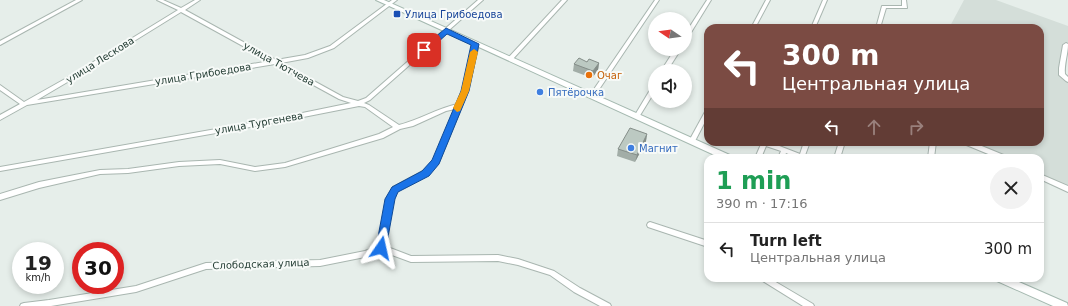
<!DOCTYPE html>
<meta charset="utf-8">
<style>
:root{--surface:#fff;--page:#f2f2f2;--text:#222;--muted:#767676;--line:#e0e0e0}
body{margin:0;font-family:"DejaVu Sans",sans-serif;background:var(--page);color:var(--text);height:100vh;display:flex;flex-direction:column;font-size:15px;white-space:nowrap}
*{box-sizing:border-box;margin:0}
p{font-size:13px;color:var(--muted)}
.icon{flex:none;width:22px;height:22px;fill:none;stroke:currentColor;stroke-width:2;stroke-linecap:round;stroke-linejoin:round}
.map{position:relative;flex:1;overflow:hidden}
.details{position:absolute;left:704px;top:154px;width:340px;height:128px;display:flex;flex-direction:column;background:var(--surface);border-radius:12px;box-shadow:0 2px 6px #0003}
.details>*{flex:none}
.top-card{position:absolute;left:704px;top:24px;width:340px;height:122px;border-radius:12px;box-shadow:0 2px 6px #0003;background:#7b4b43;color:#fff;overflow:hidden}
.needle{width:26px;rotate:283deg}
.controls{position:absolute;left:648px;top:12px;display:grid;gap:8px}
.controls a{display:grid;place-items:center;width:44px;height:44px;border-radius:50%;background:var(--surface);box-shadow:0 2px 6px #0003;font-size:20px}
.speed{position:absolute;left:12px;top:242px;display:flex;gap:8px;font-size:20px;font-weight:700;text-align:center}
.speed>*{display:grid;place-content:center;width:52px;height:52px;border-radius:50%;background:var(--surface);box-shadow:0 2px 6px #0003;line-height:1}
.speed small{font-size:10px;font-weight:400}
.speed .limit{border:6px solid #d22;background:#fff;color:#111}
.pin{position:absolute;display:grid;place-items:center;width:34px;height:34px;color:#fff;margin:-17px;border-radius:8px;box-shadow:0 2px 6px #0006}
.me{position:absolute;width:44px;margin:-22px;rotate:11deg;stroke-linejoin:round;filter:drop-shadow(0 0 3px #0008)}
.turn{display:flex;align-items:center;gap:14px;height:84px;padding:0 12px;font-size:18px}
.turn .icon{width:52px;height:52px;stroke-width:2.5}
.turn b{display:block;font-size:28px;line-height:34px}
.lanes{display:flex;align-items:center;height:38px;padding:0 12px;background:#0003;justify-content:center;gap:20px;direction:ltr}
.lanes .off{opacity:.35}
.round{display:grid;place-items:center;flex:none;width:42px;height:42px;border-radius:21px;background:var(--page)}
.overview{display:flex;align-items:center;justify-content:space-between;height:68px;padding:0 12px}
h1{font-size:24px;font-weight:700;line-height:30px;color:#1e9e55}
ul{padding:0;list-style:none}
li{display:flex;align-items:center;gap:12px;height:52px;padding:0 12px;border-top:1px solid var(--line)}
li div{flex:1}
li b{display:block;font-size:15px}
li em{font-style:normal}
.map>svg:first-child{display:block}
.built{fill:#d4ded9}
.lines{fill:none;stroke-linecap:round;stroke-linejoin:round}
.street-casing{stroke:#a9b6b0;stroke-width:2}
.secondary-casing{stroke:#a5b9b0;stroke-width:2}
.street{fill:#fff;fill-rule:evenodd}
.secondary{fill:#fff;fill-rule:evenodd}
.wall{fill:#a2ada7}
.shaded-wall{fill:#848d88}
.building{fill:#bcc9c2;stroke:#848d88}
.route{fill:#1a73e8;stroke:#114b97}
.slow{fill:#f59e0b}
.transit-dot{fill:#1a4fb4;stroke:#f7faf8;stroke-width:1.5}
.food-dot{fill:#e8710a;stroke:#f7faf8;stroke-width:1.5}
.shop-dot{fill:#3f7fe0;stroke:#f7faf8;stroke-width:1.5}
.labels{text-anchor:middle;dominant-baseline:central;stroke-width:4;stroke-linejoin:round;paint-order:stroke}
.transit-label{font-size:10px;fill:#164399;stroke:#f7faf8;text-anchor:start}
.street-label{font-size:10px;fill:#263f36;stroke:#f7faf8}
.food-label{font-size:10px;fill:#c56008;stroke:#f7faf8;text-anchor:start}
.shop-label{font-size:10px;fill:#366cbe;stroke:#f7faf8;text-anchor:start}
</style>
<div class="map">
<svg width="1068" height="306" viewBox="0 0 1068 306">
<rect width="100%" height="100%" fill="#e6eeea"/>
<!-- built -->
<polygon class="built" points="964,0 996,0 1068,26 1068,47 1065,76 1068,78 1068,192 1040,179 1040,158 994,158 960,142 1040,142 1040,28 949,28"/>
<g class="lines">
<defs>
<g id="street">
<polygon points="76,0 82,0 0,45 0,41"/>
<path d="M157 0H163L181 8 195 0H200L185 10 276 60 305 55 330 46 392 0H397L334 48 308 58 281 63 343 97 358 101 366 98 478 0H483L370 100 364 103 369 105 399 125C419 120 436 109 457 104L462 91 473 44 476 42 479 44 468 91 439 162 427 175 397 191 393 199 385 246 411 256 498 255 518 259 554 271 580 288 610 304 611 306H600L574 292 550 275 518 265 498 261 411 262 381 251 365 257 320 266 206 269 136 292 51 306H20L21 304 24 303 49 300 136 286 206 263 320 260 365 251 378 246 387 199 393 187 423 171 434 161 455 109 446 111 413 126 400 129 383 138 285 167 255 171 220 164 179 166 128 173 100 174 39 188 0 200V194L39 182 100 170 128 169 179 162 220 160 255 167 285 163 379 134 393 127 365 107 359 106 273 123 0 171V167L273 119 351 103 339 99 275 64 27 105 0 120V115L20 104 0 90V85L24 102 72 75 178 10ZM181 12 270 61 37 100 76 77Z"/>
<polygon points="562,0 567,0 512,60 508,60 507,59 508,58"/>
<polygon points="655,0 659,0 594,97 590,97 589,96 590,95"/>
<polygon points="707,0 711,0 687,39 685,40 685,34"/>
<polygon points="766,0 770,0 755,28 751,28"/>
<polygon points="823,0 827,0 815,28 811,28"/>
<polygon points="902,0 906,0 907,8 886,8 880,28 876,28 882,6 902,6"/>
<path d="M1066 43 1068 44C1068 54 1064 64 1065 74L1068 77V82L1066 81 1059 75V68L1063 45Z"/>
<polygon points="675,49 681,49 667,71 661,71"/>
<polygon points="655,84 655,91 639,117 635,117 634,116 635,115 653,85"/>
<polygon points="708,109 708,116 695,141 692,143 690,143 689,141 706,110"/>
<polygon points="762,142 769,142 800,154 804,142 810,142 804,158 798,158 786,153 784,158 778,158 781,151 766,146 761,158 755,158"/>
<polygon points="839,142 845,142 840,158 834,158"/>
<polygon points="930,142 936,142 934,158 928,158"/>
<polygon points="963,142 972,142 1006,156 1007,158 998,158 964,144"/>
<polygon points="1040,174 1068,186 1068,192 1040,179"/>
<polygon points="650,222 708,241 708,247 648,227 647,225 648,223"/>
<polygon points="759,278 769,278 813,304 814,306 803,306 761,280"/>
</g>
<g id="secondary">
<polygon points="376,0 384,0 732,156 733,158 721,158"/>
<polygon points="995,278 1010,278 1067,303 1068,306 1053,306 997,281"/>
</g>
</defs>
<!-- street casing -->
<use href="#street" class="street-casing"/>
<!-- secondary casing -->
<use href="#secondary" class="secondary-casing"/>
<!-- street -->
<use href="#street" class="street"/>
<!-- secondary -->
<use href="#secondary" class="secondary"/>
</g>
<!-- wall -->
<g class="wall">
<polygon points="587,62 599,63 598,70 592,78 573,71 574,64"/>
<polygon points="647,134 646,141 635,162 617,156 618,149"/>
</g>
<!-- shaded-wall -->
<g class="shaded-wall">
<polygon points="599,63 598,70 592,78 593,71"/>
<polygon points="647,134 646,141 635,162 637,155"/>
</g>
<!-- building -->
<g class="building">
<polygon points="579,58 587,62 589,59 599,63 593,71 574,64"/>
<polygon points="630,128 647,134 637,155 618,149"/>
</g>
<!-- route -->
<polygon class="route" points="446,28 479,44 469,91 439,164 429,176 398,192 395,199 386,248 384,251 381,253 377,251 376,248 385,199 392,187 422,171 432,160 461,91 471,45 447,34 427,52 421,52 420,50"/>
<!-- slow -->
<polygon class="slow" points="474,49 478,52 469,91 460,111 457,112 453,108 461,91 470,52"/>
<!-- markers -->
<rect class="transit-dot" x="393" y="10" width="8" height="8" rx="2"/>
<circle class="food-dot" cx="589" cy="75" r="4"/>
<g class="shop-dot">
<circle cx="540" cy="92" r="4"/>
<circle cx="631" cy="148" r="4"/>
</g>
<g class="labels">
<!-- transit labels -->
<g class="transit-label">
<text x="405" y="14">Улица Грибоедова</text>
</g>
<!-- street labels -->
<g class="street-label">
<text transform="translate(100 60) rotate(-32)">улица Лескова</text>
<text transform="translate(279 64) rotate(29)">улица Тютчева</text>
<text transform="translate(203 74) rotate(-9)">улица Грибоедова</text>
<text transform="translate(259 123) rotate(-10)">улица Тургенева</text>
<text transform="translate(261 264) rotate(-2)">Слободская улица</text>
</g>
<!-- food labels -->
<g class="food-label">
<text x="597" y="75">Очаг</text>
</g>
<!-- shop labels -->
<g class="shop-label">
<text x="548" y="92">Пятёрочка</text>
<text x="639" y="148">Магнит</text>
</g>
</g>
</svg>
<div class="controls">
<a><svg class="needle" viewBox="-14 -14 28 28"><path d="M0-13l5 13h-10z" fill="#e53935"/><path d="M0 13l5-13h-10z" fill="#767676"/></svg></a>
<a><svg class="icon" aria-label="sound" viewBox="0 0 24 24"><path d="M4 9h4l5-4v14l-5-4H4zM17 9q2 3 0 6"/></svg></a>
</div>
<div class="speed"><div>19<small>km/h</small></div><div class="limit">30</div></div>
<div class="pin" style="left:424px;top:50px;background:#d93025"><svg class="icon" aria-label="arrive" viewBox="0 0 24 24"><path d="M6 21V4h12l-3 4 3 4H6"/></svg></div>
<svg class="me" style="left:381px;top:248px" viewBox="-20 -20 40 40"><path d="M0-17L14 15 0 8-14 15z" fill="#1a73e8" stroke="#fff" stroke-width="4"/></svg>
<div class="top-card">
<div class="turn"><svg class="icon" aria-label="left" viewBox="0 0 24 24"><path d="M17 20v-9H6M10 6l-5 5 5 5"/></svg><div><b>300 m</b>Центральная улица</div></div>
<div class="lanes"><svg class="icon" aria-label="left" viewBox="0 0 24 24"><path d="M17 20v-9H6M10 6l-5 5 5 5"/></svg><svg class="icon off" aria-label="ahead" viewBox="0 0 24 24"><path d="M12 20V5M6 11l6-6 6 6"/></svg><svg class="icon off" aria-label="right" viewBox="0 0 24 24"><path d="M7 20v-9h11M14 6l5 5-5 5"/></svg></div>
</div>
<section class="details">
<div class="overview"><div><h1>1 min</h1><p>390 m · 17:16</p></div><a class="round"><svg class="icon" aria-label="close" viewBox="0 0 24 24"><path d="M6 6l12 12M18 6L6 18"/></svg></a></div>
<ul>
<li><svg class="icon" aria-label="left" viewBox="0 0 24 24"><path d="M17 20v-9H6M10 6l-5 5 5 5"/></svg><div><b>Turn left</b><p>Центральная улица</p></div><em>300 m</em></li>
</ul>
</section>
</div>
